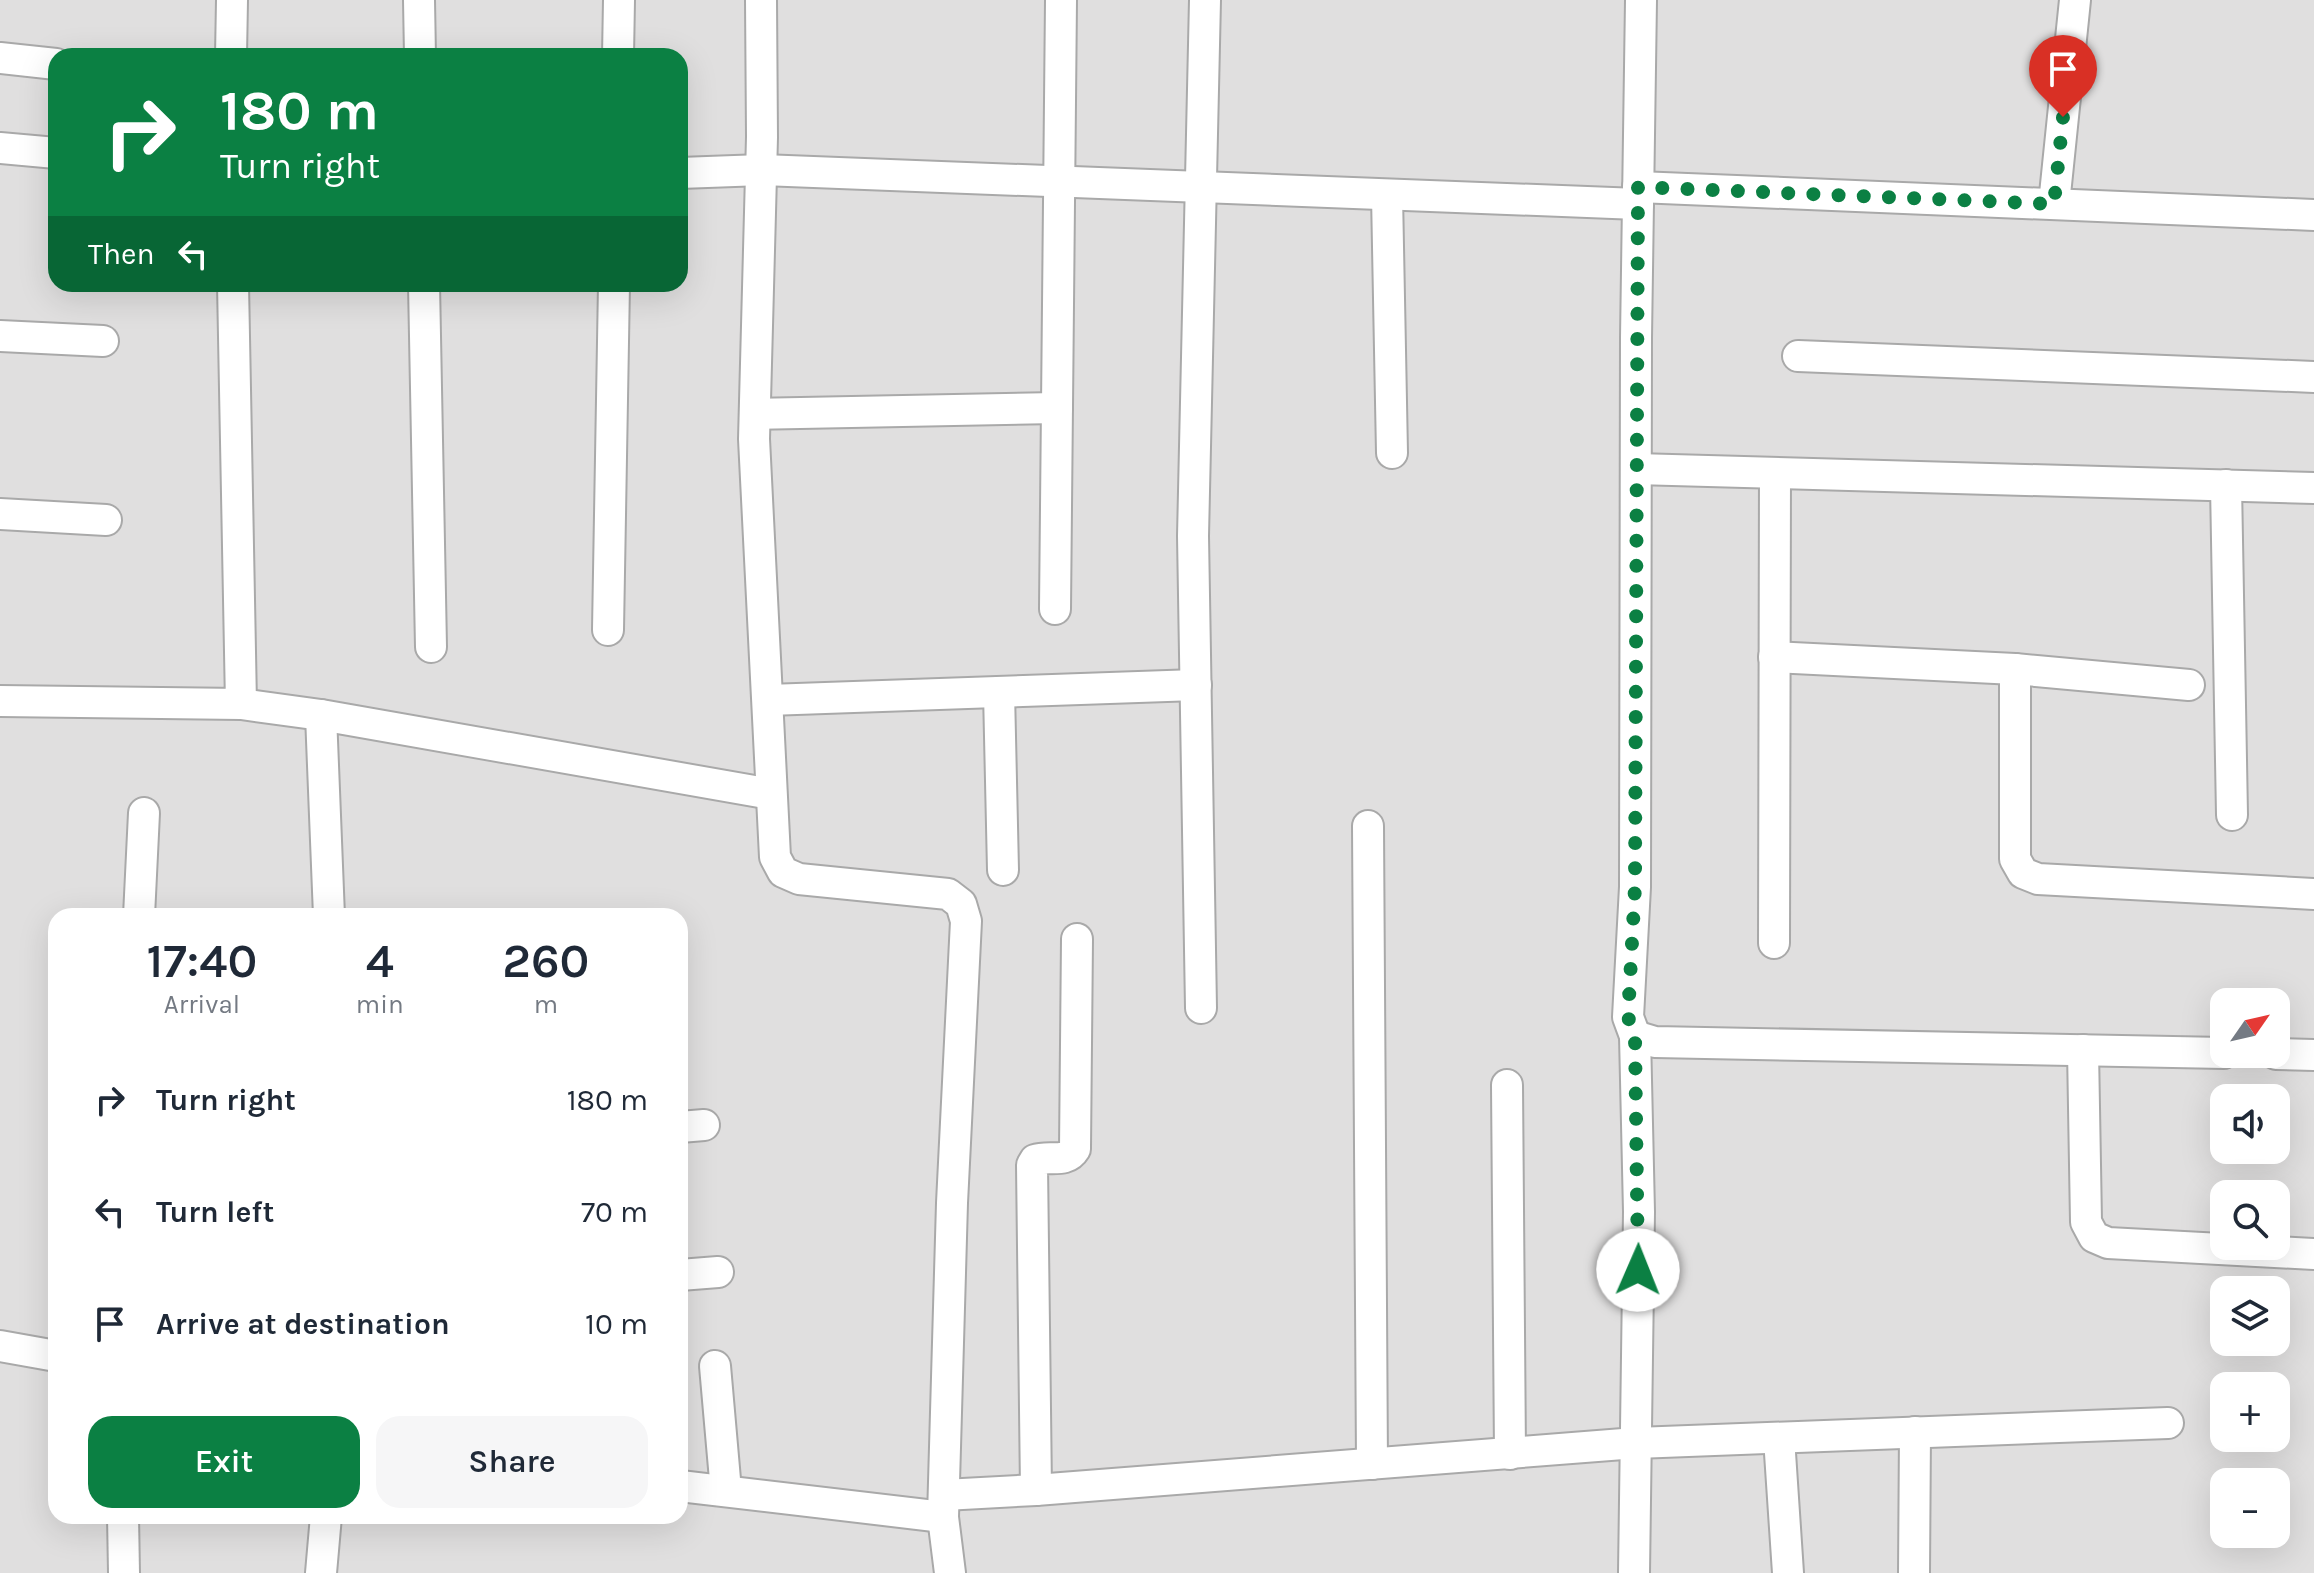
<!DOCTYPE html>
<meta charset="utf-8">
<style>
:root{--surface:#fff;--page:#f6f6f7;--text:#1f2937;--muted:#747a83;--accent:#0b8043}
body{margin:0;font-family:Karla,sans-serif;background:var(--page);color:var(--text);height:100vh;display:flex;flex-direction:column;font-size:30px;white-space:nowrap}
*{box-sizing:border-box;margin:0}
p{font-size:26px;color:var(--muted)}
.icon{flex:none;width:44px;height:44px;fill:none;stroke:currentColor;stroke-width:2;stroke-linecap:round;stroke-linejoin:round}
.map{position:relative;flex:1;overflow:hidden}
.side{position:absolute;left:48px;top:908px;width:640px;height:616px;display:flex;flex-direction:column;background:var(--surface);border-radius:24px;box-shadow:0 8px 32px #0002}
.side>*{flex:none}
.top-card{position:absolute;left:48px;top:48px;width:640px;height:244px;border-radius:24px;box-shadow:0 8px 32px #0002;background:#0b8043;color:#fff;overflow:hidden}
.needle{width:52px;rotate:56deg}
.fabs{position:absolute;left:2210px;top:988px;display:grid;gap:16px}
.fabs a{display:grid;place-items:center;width:80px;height:80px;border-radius:16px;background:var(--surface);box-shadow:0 8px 32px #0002;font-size:40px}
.pin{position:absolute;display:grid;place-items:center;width:68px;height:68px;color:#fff;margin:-82px -34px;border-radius:50% 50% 50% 0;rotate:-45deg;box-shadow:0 0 8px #0007}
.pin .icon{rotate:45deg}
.me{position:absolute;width:88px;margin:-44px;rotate:1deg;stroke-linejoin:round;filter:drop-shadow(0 0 6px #0008)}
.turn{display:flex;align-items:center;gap:28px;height:168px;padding:0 40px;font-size:36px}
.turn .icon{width:104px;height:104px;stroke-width:2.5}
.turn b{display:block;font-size:56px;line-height:68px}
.then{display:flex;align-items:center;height:76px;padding:0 40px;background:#0003;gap:16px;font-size:30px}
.eta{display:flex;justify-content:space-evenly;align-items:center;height:136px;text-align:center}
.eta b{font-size:48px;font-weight:600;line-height:56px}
.cta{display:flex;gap:16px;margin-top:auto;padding:16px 40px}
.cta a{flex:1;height:92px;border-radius:24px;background:var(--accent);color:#fff;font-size:32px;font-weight:600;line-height:92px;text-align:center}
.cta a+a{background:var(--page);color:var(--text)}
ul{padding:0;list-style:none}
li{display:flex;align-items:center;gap:24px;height:112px;padding:0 40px}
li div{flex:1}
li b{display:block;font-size:30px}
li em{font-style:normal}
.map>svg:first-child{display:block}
.residential{fill:#e0dfdf;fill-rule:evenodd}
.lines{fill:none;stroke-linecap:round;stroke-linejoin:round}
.street-casing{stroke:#a9a9a9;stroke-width:34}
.street{stroke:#fff;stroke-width:30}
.route{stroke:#0b8043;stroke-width:14;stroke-dasharray:0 25.2}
</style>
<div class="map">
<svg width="2314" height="1573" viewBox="0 0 2314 1573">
<rect width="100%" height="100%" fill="#f2efe9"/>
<!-- residential -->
<path class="residential" d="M0 0H2314V1573H0ZM56 56H680V284H56ZM56 916H680V1516H56ZM2224 1002H2276V1054H2224ZM2224 1098H2276V1150H2224ZM2224 1194H2276V1246H2224ZM2224 1290H2276V1342H2224ZM2224 1386H2276V1438H2224ZM2224 1482H2276V1534H2224Z"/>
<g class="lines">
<defs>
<g id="street">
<polyline points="419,0 420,56"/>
<polyline points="761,0 762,137 754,439 775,857 783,872 799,879 948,894 961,904 966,921 952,1203 943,1517 950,1573"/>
<polyline points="231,56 232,0"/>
<polyline points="618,56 619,0"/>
<polyline points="0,58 56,64"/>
<polyline points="0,148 56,153"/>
<polyline points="680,173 762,170 1638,204"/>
<polyline points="1638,187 2314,215"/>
<polyline points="1387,195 1392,453"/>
<polyline points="2054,204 2075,0"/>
<polyline points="424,284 431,647"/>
<polyline points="0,336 103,341"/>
<polyline points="1798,356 2314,377"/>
<polyline points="755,414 1057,408"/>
<polyline points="1636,469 2314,488"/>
<polyline points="2226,485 2232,815"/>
<polyline points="0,514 106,520"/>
<polyline points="1055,609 1061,0"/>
<polyline points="608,630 614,284"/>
<polyline points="1774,657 2015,669 2189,685"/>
<polyline points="2015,669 2015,859 2023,873 2038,879 2314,894"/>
<polyline points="999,692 1003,870"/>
<polyline points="768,700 1196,685"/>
<polyline points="0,701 241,704 233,284"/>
<polyline points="241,704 321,715"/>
<polyline points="1368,826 1372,1464"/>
<polyline points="139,916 144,813"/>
<polyline points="329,916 321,715 771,794"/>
<polyline points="1774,943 1775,473"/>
<polyline points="1201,1008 1193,536 1205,0"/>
<polyline points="1635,1036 1655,1042 2224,1053"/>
<polyline points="2083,1050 2086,1222 2094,1237 2108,1243 2314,1254"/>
<polyline points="2276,1054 2314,1055"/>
<polyline points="1507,1085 1510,1454"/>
<polyline points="680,1127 704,1125"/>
<polyline points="680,1275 718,1272"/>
<polyline points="0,1346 56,1356"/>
<polyline points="715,1366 726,1491"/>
<polyline points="1779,1438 1788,1573"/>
<polyline points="680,1486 943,1517"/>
<path d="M1036 1490 1032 1165 1035 1160C1049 1155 1066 1164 1075 1149L1077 939"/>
<polyline points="944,1495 1036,1490 1636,1443 2168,1423"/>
<polyline points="123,1516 124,1573"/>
<polyline points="321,1573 326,1516"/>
<polyline points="1634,1573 1639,1212 1635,1036 1628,1017 1635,887 1636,338 1641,0"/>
<polyline points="1914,1573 1915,1432"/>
</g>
</defs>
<!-- street casing -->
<use href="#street" class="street-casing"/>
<!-- street -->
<use href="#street" class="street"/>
</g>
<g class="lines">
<!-- route -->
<polyline class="route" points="1638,1270 1635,1036 1628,1017 1635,887 1638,187 2054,204 2063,117"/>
</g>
</svg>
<div class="fabs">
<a><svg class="needle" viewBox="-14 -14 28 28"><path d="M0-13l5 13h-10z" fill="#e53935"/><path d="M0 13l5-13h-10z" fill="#747a83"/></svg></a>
<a><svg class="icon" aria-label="sound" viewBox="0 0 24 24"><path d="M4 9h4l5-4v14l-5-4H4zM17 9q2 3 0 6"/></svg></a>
<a><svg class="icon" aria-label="search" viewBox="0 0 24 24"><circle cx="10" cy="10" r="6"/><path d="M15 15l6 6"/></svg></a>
<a><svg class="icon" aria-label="layers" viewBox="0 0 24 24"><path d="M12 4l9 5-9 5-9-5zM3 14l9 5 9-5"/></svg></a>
<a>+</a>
<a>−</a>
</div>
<div class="pin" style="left:2063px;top:117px;background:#d93025"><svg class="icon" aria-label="arrive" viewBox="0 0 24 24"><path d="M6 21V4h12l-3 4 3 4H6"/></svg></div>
<svg class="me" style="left:1638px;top:1270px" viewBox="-20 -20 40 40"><circle r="19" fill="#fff"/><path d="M0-13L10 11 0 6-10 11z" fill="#0b8043"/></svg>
<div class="top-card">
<div class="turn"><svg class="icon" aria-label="right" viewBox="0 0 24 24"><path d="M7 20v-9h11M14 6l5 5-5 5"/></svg><div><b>180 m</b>Turn right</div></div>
<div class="then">Then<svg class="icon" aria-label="left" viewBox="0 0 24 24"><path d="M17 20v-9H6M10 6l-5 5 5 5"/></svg></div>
</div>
<section class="side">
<div class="eta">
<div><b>17:40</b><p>Arrival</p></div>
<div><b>4</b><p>min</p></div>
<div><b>260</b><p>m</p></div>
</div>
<ul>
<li><svg class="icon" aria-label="right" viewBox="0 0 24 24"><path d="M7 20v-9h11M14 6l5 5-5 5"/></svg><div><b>Turn right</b></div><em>180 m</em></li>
<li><svg class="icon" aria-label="left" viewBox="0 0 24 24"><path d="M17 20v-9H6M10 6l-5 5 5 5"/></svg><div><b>Turn left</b></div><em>70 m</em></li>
<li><svg class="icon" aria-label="arrive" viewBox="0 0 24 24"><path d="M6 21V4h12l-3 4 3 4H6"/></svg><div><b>Arrive at destination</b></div><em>10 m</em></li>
</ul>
<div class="cta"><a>Exit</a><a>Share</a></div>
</section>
</div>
